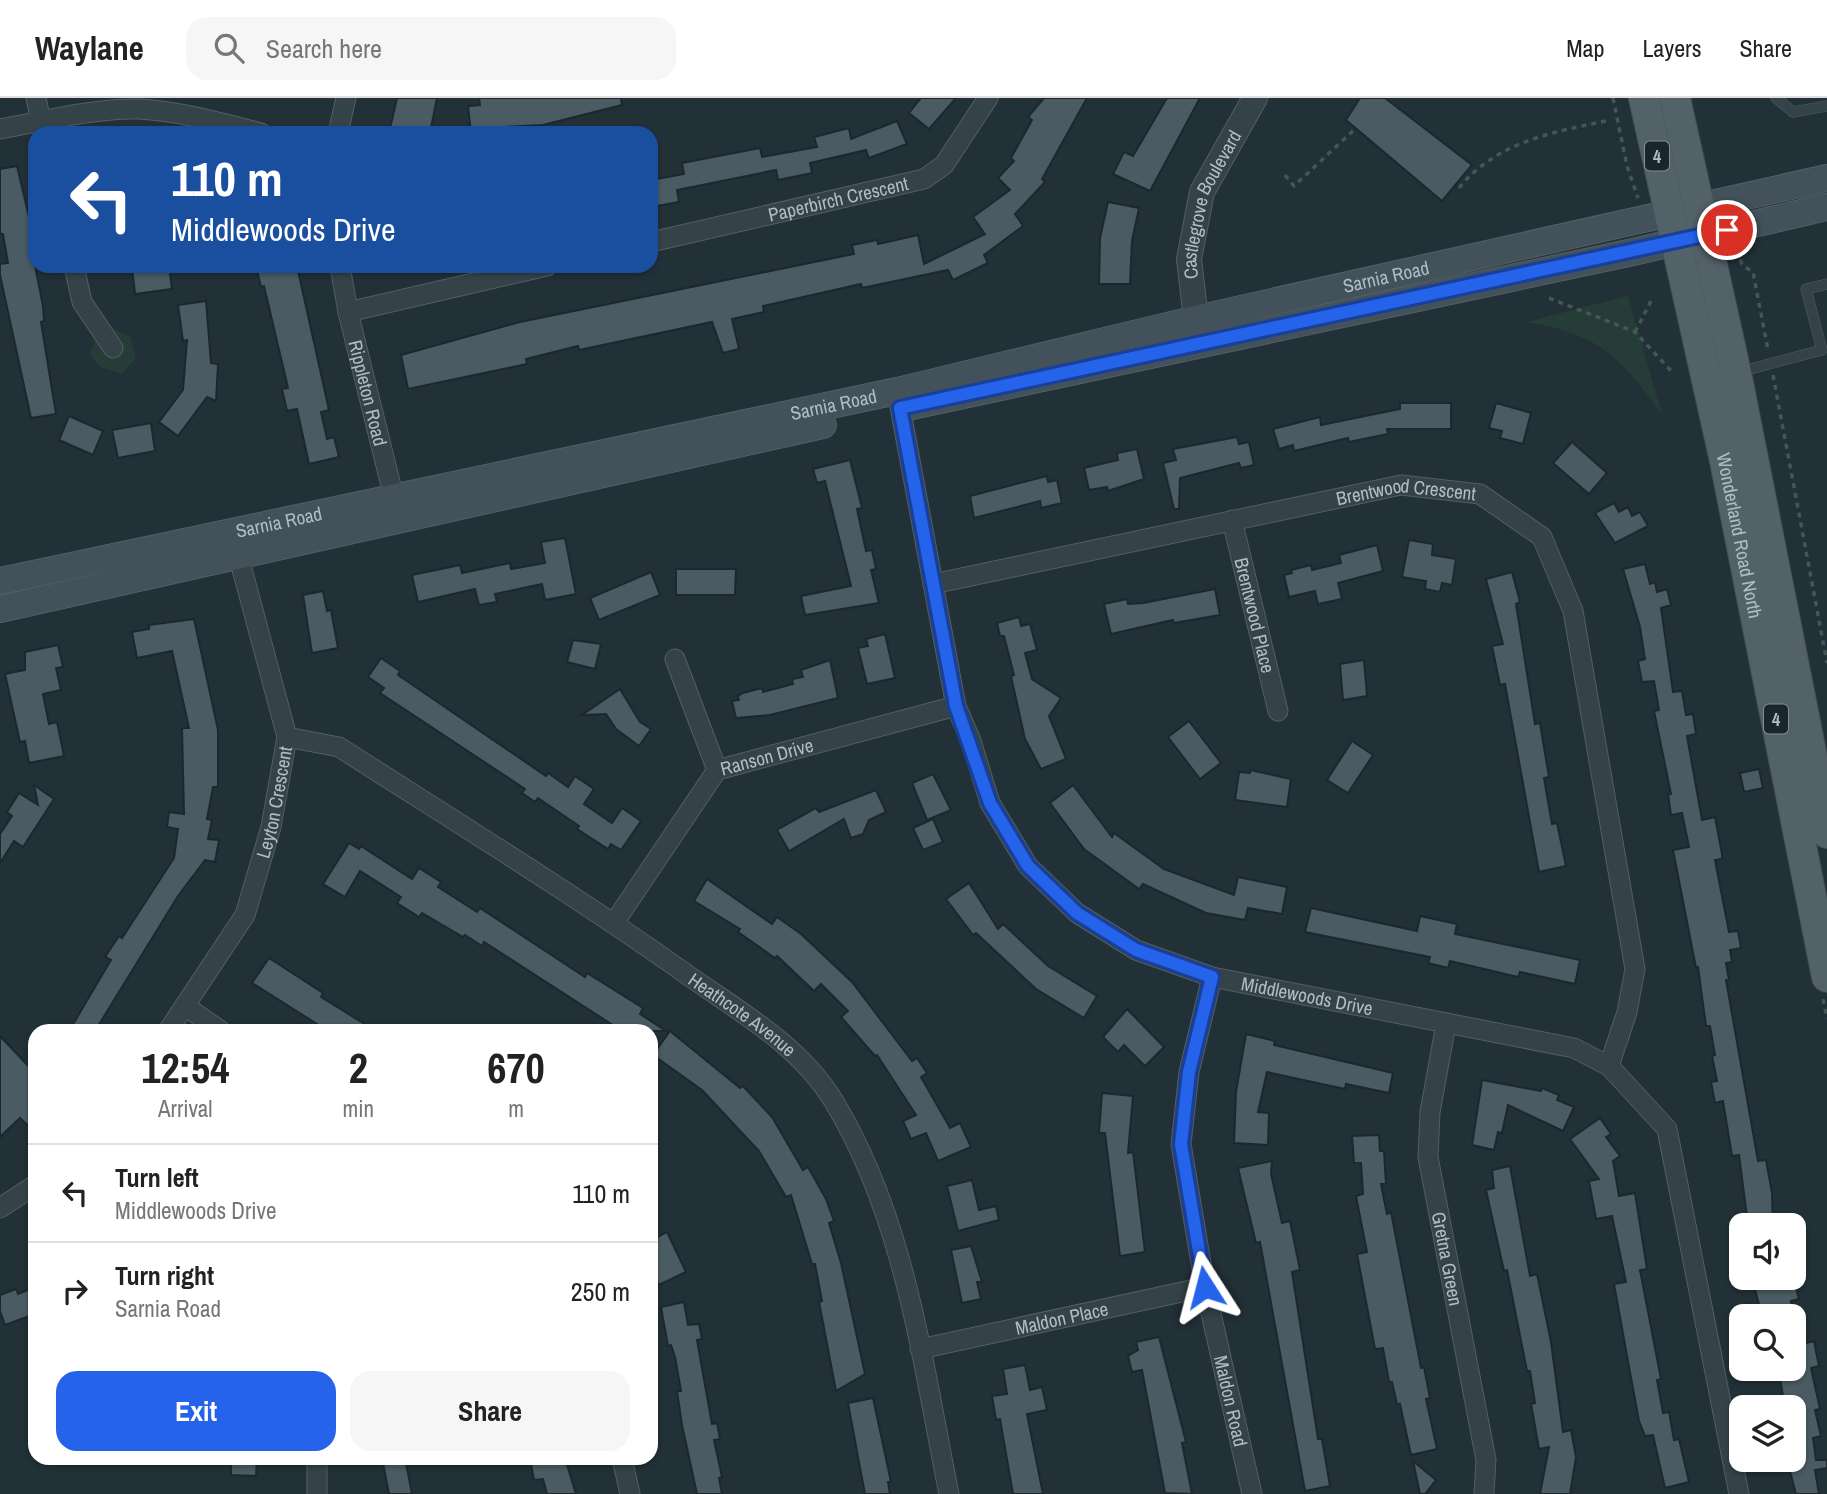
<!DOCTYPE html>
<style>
:root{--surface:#fff;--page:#f6f6f6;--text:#222;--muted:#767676;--line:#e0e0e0;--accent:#2563eb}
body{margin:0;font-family:"Archivo Narrow",sans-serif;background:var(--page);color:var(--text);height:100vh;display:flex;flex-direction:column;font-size:26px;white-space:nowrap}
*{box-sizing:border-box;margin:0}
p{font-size:23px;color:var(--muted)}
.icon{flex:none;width:38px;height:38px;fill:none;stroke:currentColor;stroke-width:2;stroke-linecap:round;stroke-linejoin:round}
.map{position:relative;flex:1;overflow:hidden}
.panel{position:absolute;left:28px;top:926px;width:630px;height:441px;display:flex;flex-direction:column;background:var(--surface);border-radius:21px;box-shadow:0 2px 5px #0004}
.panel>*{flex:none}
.top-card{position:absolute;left:28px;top:28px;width:630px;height:147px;border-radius:21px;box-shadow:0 2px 5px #0004;background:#1a4fa0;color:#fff;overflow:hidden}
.tools{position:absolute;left:1729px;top:1115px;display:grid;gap:14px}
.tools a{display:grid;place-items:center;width:77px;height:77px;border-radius:14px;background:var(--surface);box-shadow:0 2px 5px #0004;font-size:35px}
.pin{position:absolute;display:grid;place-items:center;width:60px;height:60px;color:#fff;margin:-30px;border:4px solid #fff;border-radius:50%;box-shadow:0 2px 7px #0007}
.me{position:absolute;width:77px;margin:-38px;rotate:351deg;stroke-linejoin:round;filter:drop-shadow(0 0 5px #0008)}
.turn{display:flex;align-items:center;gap:24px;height:147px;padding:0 28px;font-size:32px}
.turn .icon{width:91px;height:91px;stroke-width:2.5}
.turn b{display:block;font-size:49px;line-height:60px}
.eta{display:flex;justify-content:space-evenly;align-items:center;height:119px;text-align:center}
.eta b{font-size:42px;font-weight:700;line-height:49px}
.primary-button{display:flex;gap:14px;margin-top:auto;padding:14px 28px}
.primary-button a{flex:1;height:80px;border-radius:21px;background:var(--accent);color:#fff;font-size:28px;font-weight:700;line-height:80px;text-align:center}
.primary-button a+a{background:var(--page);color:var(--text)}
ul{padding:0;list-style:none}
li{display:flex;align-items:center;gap:21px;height:98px;padding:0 28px;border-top:2px solid var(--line)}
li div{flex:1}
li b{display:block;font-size:26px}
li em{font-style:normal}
header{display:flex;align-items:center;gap:42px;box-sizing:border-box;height:98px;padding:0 35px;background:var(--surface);border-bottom:2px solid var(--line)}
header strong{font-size:33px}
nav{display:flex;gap:38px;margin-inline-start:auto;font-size:24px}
.search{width:490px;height:63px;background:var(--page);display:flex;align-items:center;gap:18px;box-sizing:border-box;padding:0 24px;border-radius:21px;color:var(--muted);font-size:26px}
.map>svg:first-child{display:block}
.green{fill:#263c37}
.building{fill:#4a5b63;stroke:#1c282e;stroke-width:2}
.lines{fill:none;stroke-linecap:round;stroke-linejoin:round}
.service-casing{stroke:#525f65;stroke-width:11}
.minor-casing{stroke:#525f65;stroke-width:21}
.tertiary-casing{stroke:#525f65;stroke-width:26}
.secondary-casing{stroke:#525f65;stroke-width:28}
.primary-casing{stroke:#414d54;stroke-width:32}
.path{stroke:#435754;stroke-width:3.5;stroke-dasharray:5 5;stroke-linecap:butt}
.service{stroke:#354248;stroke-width:10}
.minor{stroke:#354248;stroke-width:19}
.tertiary{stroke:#354248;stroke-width:24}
.secondary{stroke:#43525a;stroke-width:26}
.primary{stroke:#536168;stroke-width:30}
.route-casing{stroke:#184099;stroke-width:18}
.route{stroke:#2563eb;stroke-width:12}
.labels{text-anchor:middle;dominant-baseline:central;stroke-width:6;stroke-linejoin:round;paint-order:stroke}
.shield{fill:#1a262c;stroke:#829096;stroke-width:2}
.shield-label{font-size:18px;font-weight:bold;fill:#afbdc4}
.street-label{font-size:19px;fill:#afbdc4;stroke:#1a262c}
</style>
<header>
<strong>Waylane</strong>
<div class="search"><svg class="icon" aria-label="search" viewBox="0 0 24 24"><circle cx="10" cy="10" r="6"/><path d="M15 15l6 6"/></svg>Search here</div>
<nav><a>Map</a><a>Layers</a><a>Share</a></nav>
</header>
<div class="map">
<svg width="1827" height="1396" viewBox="0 0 1827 1396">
<rect width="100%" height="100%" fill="#223037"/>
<!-- green -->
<g class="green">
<path d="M1628 198 1662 316C1619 258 1601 237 1526 224Z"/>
<polygon points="116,232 130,239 136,260 122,276 100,269 90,257 96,237"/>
</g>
<!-- building -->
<g class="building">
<polygon points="397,0 437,0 430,35 389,35"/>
<polygon points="479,0 621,0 622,7 543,27 485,30 485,35 471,35 468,8 480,7"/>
<polygon points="921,0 956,0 929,31 909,15"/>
<polygon points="1044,0 1087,0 1042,81 1045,84 1015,116 1023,128 984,157 988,165 953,182 948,172 862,190 861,186 763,208 764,214 732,221 739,251 723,255 712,224 579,252 578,248 526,261 527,266 408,291 401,257 520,224 854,156 852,147 877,142 878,146 918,137 924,166 985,136 973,119 1010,92 998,80 1014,63 1011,60 1032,22 1028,19"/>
<polygon points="1167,0 1200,0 1150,93 1113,76 1124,54 1133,58"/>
<polygon points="1360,0 1385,0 1472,67 1442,103 1346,22"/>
<polygon points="897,23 907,46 869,60 866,52 810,65 812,75 778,82 776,72 677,92 679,104 651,109 651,82 684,76 682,65 760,50 762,59 817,49 814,39 849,30 851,41"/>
<polygon points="17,68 35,144 35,168 43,208 44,223 41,224 56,316 31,320 0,177 0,166 8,165 3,136 0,136 0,71"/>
<polygon points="1108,104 1139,110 1132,143 1130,186 1099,186 1100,140"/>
<polygon points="141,168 169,168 172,191 135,196 132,169"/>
<polygon points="256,168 297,168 329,312 321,314 327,341 334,339 339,359 309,366 297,311 287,313 282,291 288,290 264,188 261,189"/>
<polygon points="206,203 211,265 218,266 216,303 207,299 178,338 159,324 183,292 187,242 183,243 178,207"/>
<polygon points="1400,305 1451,305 1451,331 1387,331 1388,336 1349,344 1348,340 1294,353 1293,347 1279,351 1273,331 1320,319 1321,327 1400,311"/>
<polygon points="1496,305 1531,315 1523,346 1500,340 1502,333 1489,330"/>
<polygon points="69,318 103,333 93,357 59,342"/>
<polygon points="151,325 155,353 118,360 112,332"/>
<polygon points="1237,339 1239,346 1249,344 1254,367 1241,370 1239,365 1180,380 1179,411 1174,411 1163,365 1176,362 1173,351"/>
<polygon points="1572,344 1607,375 1589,396 1553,365"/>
<polygon points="1137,351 1144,381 1108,393 1107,389 1089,392 1084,370 1118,362 1117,355"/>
<polygon points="850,362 862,410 857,411 866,453 872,452 876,471 871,472 879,505 805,517 801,498 851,488 825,383 817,385 813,371"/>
<polygon points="1047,378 1048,384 1057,382 1062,405 1041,410 1040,403 974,420 970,398"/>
<polygon points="1614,405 1619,414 1628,409 1632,418 1640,414 1648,428 1615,445 1595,415"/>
<polygon points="565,440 576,496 545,502 542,486 495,496 497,504 479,507 475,491 418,504 412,477 460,467 462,475 510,465 511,471 545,465 541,444"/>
<polygon points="1409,442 1433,446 1432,457 1456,461 1452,487 1442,485 1440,494 1425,491 1426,483 1402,479"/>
<polygon points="1377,447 1383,473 1338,485 1342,501 1318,506 1315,493 1289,499 1284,477 1292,475 1291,472 1311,467 1312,472 1341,465 1339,457"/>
<polygon points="1645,466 1650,486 1655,484 1657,494 1667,491 1671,507 1661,510 1673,594 1682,593 1686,617 1693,616 1696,636 1687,638 1702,722 1715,719 1722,756 1722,761 1715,762 1729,834 1738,833 1741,850 1730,852 1732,864 1726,865 1729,882 1726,882 1758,1063 1766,1062 1772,1095 1773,1127 1748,1127 1739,1057 1732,1058 1723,1003 1715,1005 1711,984 1717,983 1712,958 1715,957 1710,928 1706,928 1698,869 1696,870 1673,752 1689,749 1682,715 1671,717 1668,696 1671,696 1654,613 1659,612 1654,583 1642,584 1638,563 1645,561 1640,529 1623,471"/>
<polygon points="676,471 736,471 735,497 676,497"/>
<polygon points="651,474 660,497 599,522 590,500"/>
<polygon points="1512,474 1520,504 1516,506 1535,626 1540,625 1549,679 1544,680 1552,726 1557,725 1566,768 1539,774 1505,586 1500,587 1492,548 1503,546 1486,481"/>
<polygon points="1215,491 1220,517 1174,525 1173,522 1111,536 1104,506 1127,501 1128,506 1143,505"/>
<polygon points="323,493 327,513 331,512 338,550 312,555 303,497"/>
<polygon points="1019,519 1021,528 1030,526 1037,552 1025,555 1032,581 1061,600 1049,618 1066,661 1041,671 1025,641 1011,578 1014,577 1004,538 1000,538 997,525"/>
<polygon points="194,521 218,632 218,689 213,689 207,721 212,722 208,741 219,742 215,764 205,762 178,798 95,933 69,933 111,862 105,859 119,838 122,840 174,760 178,731 167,729 169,714 184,716 182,630 189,630 172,553 137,560 132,534 149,531 149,527"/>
<polygon points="885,536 895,580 867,586 858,550 868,548 866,541"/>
<polygon points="573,542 601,546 595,571 567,564"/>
<polygon points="58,547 63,569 56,570 61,592 43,596 49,626 57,624 64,658 29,665 25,643 20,644 5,576 25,572 25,554"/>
<polygon points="381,560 400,573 398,577 546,678 548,675 568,689 575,678 594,691 584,706 612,725 622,710 641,723 621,752 611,746 608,751 577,731 579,728 538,700 535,704 522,695 525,691 380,595 384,590 368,579"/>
<polygon points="830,562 838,600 770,617 736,620 732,603 739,602 738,598 743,595 762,590 763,594 793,586 792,581 803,579 801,572"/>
<polygon points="1364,562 1367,598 1343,602 1340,566"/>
<polygon points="620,591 640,624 651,631 639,648 616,631 606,616 582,617"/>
<polygon points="1189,623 1221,665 1200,681 1168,639"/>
<polygon points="1352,643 1373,657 1348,695 1327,682"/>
<polygon points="1759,671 1763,690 1744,694 1740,675"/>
<polygon points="1250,672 1291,681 1287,709 1235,702 1239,674 1250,675"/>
<polygon points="933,676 951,712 927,722 912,685"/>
<polygon points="34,687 54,701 23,749 14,743 0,765 0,736 12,718 7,714 19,695 38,707"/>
<polygon points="1073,687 1112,739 1114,735 1164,771 1234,797 1238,779 1287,789 1282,816 1248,810 1245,822 1206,815 1143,786 1139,791 1084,751 1050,705"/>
<polygon points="876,692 886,714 869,722 863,736 851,740 844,721 789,753 777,732 816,710 819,714"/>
<polygon points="933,721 943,744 923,752 913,730"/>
<polygon points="349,745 359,751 361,748 412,781 419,770 441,784 438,789 477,814 480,810 585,879 587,875 643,910 640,916 666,933 622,933 484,844 482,848 465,837 463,839 422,815 419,819 397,805 401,799 360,773 345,799 323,786"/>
<polygon points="707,781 772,826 777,819 801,836 852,884 912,963 917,960 927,975 921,979 950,1030 960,1025 971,1049 938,1063 926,1035 911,1041 903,1023 916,1017 877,957 875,958 841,919 848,913 821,886 814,893 777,858 775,860 738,834 740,831 694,803"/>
<polygon points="969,785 998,831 1003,826 1048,868 1097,898 1084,920 1036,891 976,835 973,837 946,801"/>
<polygon points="1311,810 1417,833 1420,818 1457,826 1455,836 1580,862 1575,886 1520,874 1518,879 1450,863 1448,870 1428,865 1430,859 1305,834"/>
<polygon points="269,860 323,895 321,899 376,933 328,933 252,885"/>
<polygon points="1127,911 1164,949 1145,968 1124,947 1118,954 1103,939"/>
<polygon points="670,933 740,990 743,988 772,1019 803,1072 808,1069 826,1101 834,1123 829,1125 841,1165 865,1276 836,1293 819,1204 822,1203 815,1166 812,1166 791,1097 786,1099 759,1053 702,992 653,957"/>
<polygon points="1246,936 1275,943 1274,947 1393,975 1389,995 1346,986 1345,991 1267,974 1258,1014 1269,1015 1268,1047 1234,1045 1236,994"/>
<polygon points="0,938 35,975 35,1019 27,1027 20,1020 0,1039"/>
<polygon points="1482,982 1541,993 1542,990 1559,997 1557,1002 1574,1009 1563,1033 1508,1007 1502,1035 1498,1034 1494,1052 1472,1047"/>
<polygon points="1102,995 1133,998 1128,1055 1133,1054 1145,1154 1120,1158 1105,1035 1099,1035"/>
<polygon points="1600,1020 1611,1036 1606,1039 1620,1058 1613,1063 1619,1098 1635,1095 1647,1171 1640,1172 1661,1281 1657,1282 1663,1315 1669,1314 1674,1342 1679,1341 1689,1384 1665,1390 1653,1337 1645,1338 1639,1323 1629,1269 1614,1186 1626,1184 1612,1118 1596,1121 1589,1083 1599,1081 1570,1041"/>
<polygon points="1379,1037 1380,1053 1384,1053 1386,1086 1381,1086 1387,1116 1391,1114 1421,1270 1424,1269 1430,1300 1426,1301 1437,1351 1411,1357 1400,1306 1397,1306 1392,1284 1389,1284 1383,1250 1375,1251 1357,1156 1367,1154 1356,1098 1363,1096 1361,1065 1354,1065 1352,1038"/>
<polygon points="1272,1063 1271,1076 1282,1125 1290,1123 1300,1172 1292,1174 1318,1341 1322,1341 1330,1388 1305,1393 1260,1144 1256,1145 1238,1070"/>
<polygon points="1510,1068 1530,1178 1537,1176 1551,1244 1563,1334 1571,1332 1576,1359 1570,1396 1540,1396 1549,1349 1539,1351 1531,1306 1535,1305 1530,1273 1527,1273 1507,1172 1504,1173 1486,1092 1494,1090 1492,1072"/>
<polygon points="972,1082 979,1112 996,1108 999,1122 958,1133 947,1088"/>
<polygon points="667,1134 686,1174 659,1187 651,1171 651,1142"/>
<polygon points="971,1148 982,1184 977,1184 981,1201 962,1205 951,1152"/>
<polygon points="1752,1180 1780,1180 1782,1189 1795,1186 1799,1201 1791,1203 1794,1218 1762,1218"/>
<polygon points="35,1189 35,1216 5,1227 0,1213 0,1197 16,1191 18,1196"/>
<polygon points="684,1204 688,1227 699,1226 702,1241 697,1242 712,1326 717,1325 720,1341 714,1342 722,1379 719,1380 722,1396 697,1396 682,1327 677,1293 681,1293 675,1259 671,1247 668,1248 661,1209"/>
<polygon points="1159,1239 1186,1344 1182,1345 1192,1396 1165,1395 1142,1272 1132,1274 1128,1258 1138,1252 1136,1244"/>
<polygon points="1814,1243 1819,1268 1811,1270 1820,1311 1815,1312 1821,1338 1813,1340 1816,1362 1827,1362 1827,1370 1815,1372 1819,1396 1796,1396 1787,1362 1794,1362 1794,1309 1785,1309 1778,1270 1794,1270 1794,1248"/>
<polygon points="1025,1267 1030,1292 1042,1289 1047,1312 1027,1316 1043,1396 1013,1396 1000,1321 996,1322 992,1298 1007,1296 1003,1271"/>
<polygon points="873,1300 891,1384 888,1384 890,1396 865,1396 858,1359 848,1305"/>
<polygon points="231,1360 257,1360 256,1378 231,1377"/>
<polygon points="382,1360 405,1360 412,1396 389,1396"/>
<polygon points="557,1360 565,1360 576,1396 547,1396 543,1381 534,1382 531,1366"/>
<polygon points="1413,1363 1436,1382 1425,1396 1420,1396"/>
</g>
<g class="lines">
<defs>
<g id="service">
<polyline points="1776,0 1793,14 1827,8"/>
<polyline points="1739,274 1822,252 1806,191 1827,186"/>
</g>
<g id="minor">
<polyline points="36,0 43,33"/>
<path d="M0 31C45 23 93 10 139 11 180 13 222 25 261 35"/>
<polyline points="338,35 346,0"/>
<path id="s1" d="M651 144 924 81 944 67 988 0"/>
<polyline points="74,168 82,204 113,250"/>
<path id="s2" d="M340 168 348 214 397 412"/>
<polyline points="348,214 547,168"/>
<path id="s3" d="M897 293 956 608 971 643 990 705 1028 768 1077 815 1136 852 1212 879 1574 950 1609 968 1667 1031 1739 1396"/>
<path id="s4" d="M1232 422 1278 613"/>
<path id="s5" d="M933 486 1401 387 1480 396 1542 439 1573 513 1635 871 1627 914 1609 968"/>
<polyline points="675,561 717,672"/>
<path id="s6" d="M287 639 339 649C456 724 575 797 689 878 740 914 799 947 833 1002 905 1120 922 1262 949 1396"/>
<path id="s7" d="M614 825 717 672 956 608"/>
<path id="s8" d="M1212 879 1189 974 1181 1046 1205 1189 1252 1396"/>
<polyline points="185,908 221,933"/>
<path id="s9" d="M1446 926 1430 1014 1428 1059 1486 1362 1484 1396"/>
<path id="s10" d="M168 933 245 817 271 729 287 639 238 456"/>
<polyline points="0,1110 35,1087"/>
<path id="s11" d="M920 1251 1205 1189"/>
<polyline points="622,1360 630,1396"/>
<polyline points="317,1396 317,1360"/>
</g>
<g id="tertiary">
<path id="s12" d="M1196 221 1189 161 1202 94 1255 0"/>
</g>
<g id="secondary">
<polyline points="912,308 1633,154 1827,109"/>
<path id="s13" d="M0 483 897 293 1196 221 1827 80"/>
<polyline points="0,511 823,327"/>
</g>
<g id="primary">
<path id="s14" d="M1644 0 1725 363 1827 879"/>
<polyline points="1675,0 1736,275 1827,735"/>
</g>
</defs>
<!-- service casing -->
<use href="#service" class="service-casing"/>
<!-- minor casing -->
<use href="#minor" class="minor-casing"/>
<!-- tertiary casing -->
<use href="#tertiary" class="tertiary-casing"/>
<!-- secondary casing -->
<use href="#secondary" class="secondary-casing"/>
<!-- primary casing -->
<use href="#primary" class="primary-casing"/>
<!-- path -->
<g class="path">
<polyline points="1613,0 1627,68 1638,100"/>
<polyline points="1285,77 1294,88 1356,30"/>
<path d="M1459 90C1495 45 1552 34 1606 23"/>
<polyline points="1738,152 1742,167 1753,174 1768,252"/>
<polyline points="1549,200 1635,234 1674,276"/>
<polyline points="1635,234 1651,203"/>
<polyline points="1773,277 1827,565"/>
<polyline points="1823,901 1827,921"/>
</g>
<!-- service -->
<use href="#service" class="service"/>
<!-- minor -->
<use href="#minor" class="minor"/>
<!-- tertiary -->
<use href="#tertiary" class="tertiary"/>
<!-- secondary -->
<use href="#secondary" class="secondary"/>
<!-- primary -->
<use href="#primary" class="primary"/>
</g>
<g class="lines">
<defs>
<polyline id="route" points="1205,1189 1181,1046 1189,974 1212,879 1136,852 1077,815 1028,768 990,705 956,608 900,310 1727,132"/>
</defs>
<!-- route casing -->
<use href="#route" class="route-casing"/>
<!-- route -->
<use href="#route" class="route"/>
</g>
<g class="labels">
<!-- shield labels -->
<g class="shield">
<rect x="1645" y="43.5" width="24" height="29" rx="5"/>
<rect x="1764" y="606.5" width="24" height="29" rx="5"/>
</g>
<g class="shield-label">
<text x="1657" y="58">4</text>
<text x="1776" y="621">4</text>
</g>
<!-- street labels -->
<g class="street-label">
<text stroke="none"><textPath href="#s1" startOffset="192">Paperbirch Crescent</textPath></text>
<text stroke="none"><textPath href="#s12" startOffset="119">Castlegrove Boulevard</textPath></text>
<text stroke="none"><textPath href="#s13" startOffset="1419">Sarnia Road</textPath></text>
<text stroke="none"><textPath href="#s2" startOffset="130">Rippleton Road</textPath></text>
<text stroke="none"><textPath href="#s13" startOffset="852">Sarnia Road</textPath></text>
<text stroke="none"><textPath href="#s5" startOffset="483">Brentwood Crescent</textPath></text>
<text stroke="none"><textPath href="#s13" startOffset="285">Sarnia Road</textPath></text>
<text stroke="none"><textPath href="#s14" startOffset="448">Wonderland Road North</textPath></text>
<text stroke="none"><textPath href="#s4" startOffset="98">Brentwood Place</textPath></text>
<text stroke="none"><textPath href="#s7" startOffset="236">Ranson Drive</textPath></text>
<text stroke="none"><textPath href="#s10" startOffset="256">Leyton Crescent</textPath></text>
<text stroke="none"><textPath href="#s3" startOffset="812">Middlewoods Drive</textPath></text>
<text stroke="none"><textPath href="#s6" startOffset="537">Heathcote Avenue</textPath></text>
<text stroke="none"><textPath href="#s9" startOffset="238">Gretna Green</textPath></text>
<text stroke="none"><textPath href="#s11" startOffset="145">Maldon Place</textPath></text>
<text stroke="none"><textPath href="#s8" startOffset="432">Maldon Road</textPath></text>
</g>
</g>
</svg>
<div class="tools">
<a><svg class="icon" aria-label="sound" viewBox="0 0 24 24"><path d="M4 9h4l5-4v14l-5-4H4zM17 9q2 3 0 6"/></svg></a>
<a><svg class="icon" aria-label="search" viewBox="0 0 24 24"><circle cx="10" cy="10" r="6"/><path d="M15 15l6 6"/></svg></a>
<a><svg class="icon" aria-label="layers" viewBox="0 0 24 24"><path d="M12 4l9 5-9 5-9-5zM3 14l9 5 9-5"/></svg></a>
</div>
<div class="pin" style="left:1727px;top:132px;background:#d93025"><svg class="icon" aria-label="arrive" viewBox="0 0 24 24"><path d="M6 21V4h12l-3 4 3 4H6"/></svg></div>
<svg class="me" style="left:1205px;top:1189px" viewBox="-20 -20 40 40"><path d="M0-17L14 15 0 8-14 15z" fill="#2563eb" stroke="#fff" stroke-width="4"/></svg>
<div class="top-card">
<div class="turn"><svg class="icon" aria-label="left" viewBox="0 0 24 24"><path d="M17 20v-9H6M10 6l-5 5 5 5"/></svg><div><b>110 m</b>Middlewoods Drive</div></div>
</div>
<section class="panel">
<div class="eta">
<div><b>12:54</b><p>Arrival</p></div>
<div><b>2</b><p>min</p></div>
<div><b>670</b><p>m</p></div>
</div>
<ul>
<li><svg class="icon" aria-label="left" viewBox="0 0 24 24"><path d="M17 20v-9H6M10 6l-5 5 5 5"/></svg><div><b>Turn left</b><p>Middlewoods Drive</p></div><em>110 m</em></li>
<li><svg class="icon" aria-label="right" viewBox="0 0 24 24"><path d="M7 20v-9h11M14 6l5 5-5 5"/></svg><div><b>Turn right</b><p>Sarnia Road</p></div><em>250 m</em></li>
</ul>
<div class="primary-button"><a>Exit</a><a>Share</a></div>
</section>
</div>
